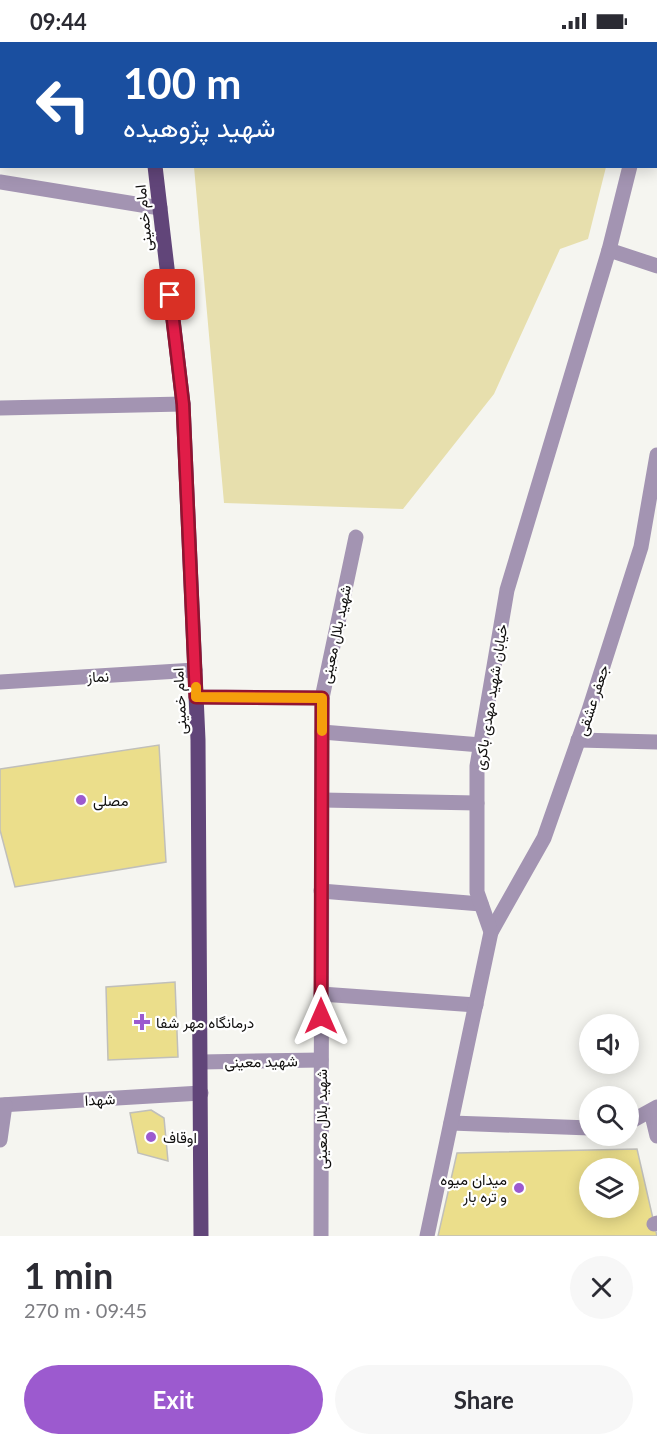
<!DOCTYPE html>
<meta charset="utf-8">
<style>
:root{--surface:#fff;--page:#f7f7f7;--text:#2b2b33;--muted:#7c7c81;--accent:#9c5acf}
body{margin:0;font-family:Lato,Vazirmatn,sans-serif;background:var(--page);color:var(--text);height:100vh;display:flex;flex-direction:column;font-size:22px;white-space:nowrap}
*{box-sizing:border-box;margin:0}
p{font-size:20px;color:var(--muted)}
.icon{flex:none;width:33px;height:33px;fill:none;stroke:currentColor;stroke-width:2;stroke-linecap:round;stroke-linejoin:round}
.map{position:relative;height:1194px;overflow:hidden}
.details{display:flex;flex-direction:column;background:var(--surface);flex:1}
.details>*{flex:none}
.hud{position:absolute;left:0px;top:0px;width:657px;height:126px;box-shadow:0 3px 15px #0003;background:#1a4fa0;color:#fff;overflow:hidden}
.tools{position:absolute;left:579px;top:972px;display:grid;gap:12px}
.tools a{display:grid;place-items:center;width:60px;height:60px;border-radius:50%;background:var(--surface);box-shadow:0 3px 15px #0003;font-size:30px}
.pin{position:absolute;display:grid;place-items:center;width:51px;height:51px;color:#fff;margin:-26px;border-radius:12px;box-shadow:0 3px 9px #0006}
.me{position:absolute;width:66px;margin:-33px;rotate:0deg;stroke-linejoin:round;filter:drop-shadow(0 0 4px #0008)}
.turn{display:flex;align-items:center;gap:21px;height:126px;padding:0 24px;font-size:27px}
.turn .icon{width:78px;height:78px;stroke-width:2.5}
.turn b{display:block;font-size:42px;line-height:51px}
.round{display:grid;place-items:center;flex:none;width:63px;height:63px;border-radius:32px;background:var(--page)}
.head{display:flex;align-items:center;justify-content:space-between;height:102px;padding:0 24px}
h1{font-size:36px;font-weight:700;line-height:45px}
.action{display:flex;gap:12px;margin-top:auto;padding:12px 24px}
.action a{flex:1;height:69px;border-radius:36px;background:var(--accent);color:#fff;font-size:24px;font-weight:700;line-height:69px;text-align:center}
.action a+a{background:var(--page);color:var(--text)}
.status{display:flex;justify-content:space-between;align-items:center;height:42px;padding:0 30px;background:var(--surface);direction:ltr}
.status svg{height:16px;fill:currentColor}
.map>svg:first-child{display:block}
.green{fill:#e7dfad}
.building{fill:#ebde8b;stroke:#c0bfba;stroke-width:1.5;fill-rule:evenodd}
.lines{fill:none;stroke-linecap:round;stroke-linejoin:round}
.minor{stroke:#a394b2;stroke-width:15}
.major{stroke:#614579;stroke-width:15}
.route-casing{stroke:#92132f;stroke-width:15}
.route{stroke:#e11d48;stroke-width:10}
.slow{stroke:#f59e0b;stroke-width:10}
.poi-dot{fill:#9c5acf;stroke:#fff;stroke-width:2}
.labels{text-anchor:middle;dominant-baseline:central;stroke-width:4.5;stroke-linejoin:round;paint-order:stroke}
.street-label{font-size:15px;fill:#11100f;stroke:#fff}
.poi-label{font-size:15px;fill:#11100f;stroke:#fff;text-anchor:start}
</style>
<div class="status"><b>09:44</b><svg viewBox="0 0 49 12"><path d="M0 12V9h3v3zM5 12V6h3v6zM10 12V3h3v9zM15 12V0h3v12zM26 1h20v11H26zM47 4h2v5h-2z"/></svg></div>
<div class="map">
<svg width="657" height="1194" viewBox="0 0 657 1194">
<rect width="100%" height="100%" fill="#f5f5f0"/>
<!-- green -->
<g class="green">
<polygon points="177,0 635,0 178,2"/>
<polygon points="194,125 194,124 606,125 588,197 560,207 494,352 403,467 224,461"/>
</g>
<!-- building -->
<g class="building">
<polygon points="159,703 166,820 15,845 0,788 0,727"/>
<polygon points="175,940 178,1015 108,1018 106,945"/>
<polygon points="151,1068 164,1076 168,1119 138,1111 130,1071"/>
<path d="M637 1107 657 1194H438L457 1111ZM590 1126H628V1166H590Z"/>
</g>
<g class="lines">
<!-- minor -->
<g class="minor">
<polyline points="656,17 657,11"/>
<polyline points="0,20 2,21"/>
<polyline points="0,140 160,166"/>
<polyline points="609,208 657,224"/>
<polyline points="0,366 183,362"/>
<polyline points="0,640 195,628"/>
<polyline points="196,655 322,656"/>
<polyline points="322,690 481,703"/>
<polyline points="578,698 657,700"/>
<polyline points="322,758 477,761"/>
<polyline points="321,849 481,862"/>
<polyline points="491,890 544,796 589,668 641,505 657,413"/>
<polyline points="321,952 476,963"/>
<polyline points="201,1020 321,1018"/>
<polyline points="0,1063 201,1051"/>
<polyline points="651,1069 657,1094"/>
<polyline points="451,1081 590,1086"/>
<polyline points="628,1081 657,1065"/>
<polyline points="0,1098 5,1063"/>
<polyline points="654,1182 657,1181"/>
<polyline points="321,1194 322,656 356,495"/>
<polyline points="427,1194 491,890 477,850 477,724 507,548 609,208 630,124"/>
</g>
<!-- major -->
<g class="major">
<polyline points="135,0 135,2"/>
<polyline points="155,124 183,362 198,698 201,1194"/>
</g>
</g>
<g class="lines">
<defs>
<polyline id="route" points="170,253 183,362 196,655 322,656 321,974"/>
</defs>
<!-- route casing -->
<use href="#route" class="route-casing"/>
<!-- route -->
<use href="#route" class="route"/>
<!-- slow -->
<polyline class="slow" points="196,645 196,655 322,656 322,689"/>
</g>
<!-- markers -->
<g class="poi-dot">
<circle cx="81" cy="758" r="6"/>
<path d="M139 971h6v6h6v6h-6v6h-6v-6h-6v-6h6z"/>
<circle cx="151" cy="1095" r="6"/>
<circle cx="519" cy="1146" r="6"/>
</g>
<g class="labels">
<!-- street labels -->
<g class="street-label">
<text transform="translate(143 176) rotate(-96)">امام خمینی</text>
<text transform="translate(335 592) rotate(-78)">شهید بلال معینی</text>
<text transform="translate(98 634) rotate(-3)">نماز</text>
<text transform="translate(490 655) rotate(-81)">خیابان شهید مهدی باکری</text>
<text transform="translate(592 658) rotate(-72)">جعفر عشقی</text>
<text transform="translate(179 659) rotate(-93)">امام خمینی</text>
<text transform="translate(261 1019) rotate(-1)">شهید معینی</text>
<text transform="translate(100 1057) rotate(-3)">شهدا</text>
<text transform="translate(321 1077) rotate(-90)">شهید بلال معینی</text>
</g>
<!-- poi labels -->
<g class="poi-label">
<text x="93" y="758">مصلی</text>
<text x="156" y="980">درمانگاه مهر شفا</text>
<text x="163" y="1095">اوقاف</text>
<text x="507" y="1137" text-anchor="end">میدان میوه<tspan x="507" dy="17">و تره بار</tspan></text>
</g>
</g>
</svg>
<div class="tools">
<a><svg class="icon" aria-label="sound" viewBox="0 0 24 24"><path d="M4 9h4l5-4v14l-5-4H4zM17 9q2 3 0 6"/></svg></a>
<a><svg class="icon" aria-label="search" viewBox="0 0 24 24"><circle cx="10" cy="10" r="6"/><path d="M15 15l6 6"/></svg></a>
<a><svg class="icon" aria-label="layers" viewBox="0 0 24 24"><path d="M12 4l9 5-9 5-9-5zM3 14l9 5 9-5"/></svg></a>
</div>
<div class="pin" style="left:170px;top:253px;background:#d93025"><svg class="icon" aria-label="arrive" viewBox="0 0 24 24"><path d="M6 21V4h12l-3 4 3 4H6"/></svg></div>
<svg class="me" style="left:321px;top:974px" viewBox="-20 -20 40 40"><path d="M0-17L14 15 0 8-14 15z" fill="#e11d48" stroke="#fff" stroke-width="4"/></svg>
<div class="hud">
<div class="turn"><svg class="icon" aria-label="left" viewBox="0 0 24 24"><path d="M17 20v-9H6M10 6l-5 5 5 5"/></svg><div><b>100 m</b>شهید پژوهیده</div></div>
</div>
</div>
<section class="details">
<div class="head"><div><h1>1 min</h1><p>270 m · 09:45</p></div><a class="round"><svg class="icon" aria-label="close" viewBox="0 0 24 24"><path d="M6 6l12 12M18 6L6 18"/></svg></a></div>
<div class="action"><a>Exit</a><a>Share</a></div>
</section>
